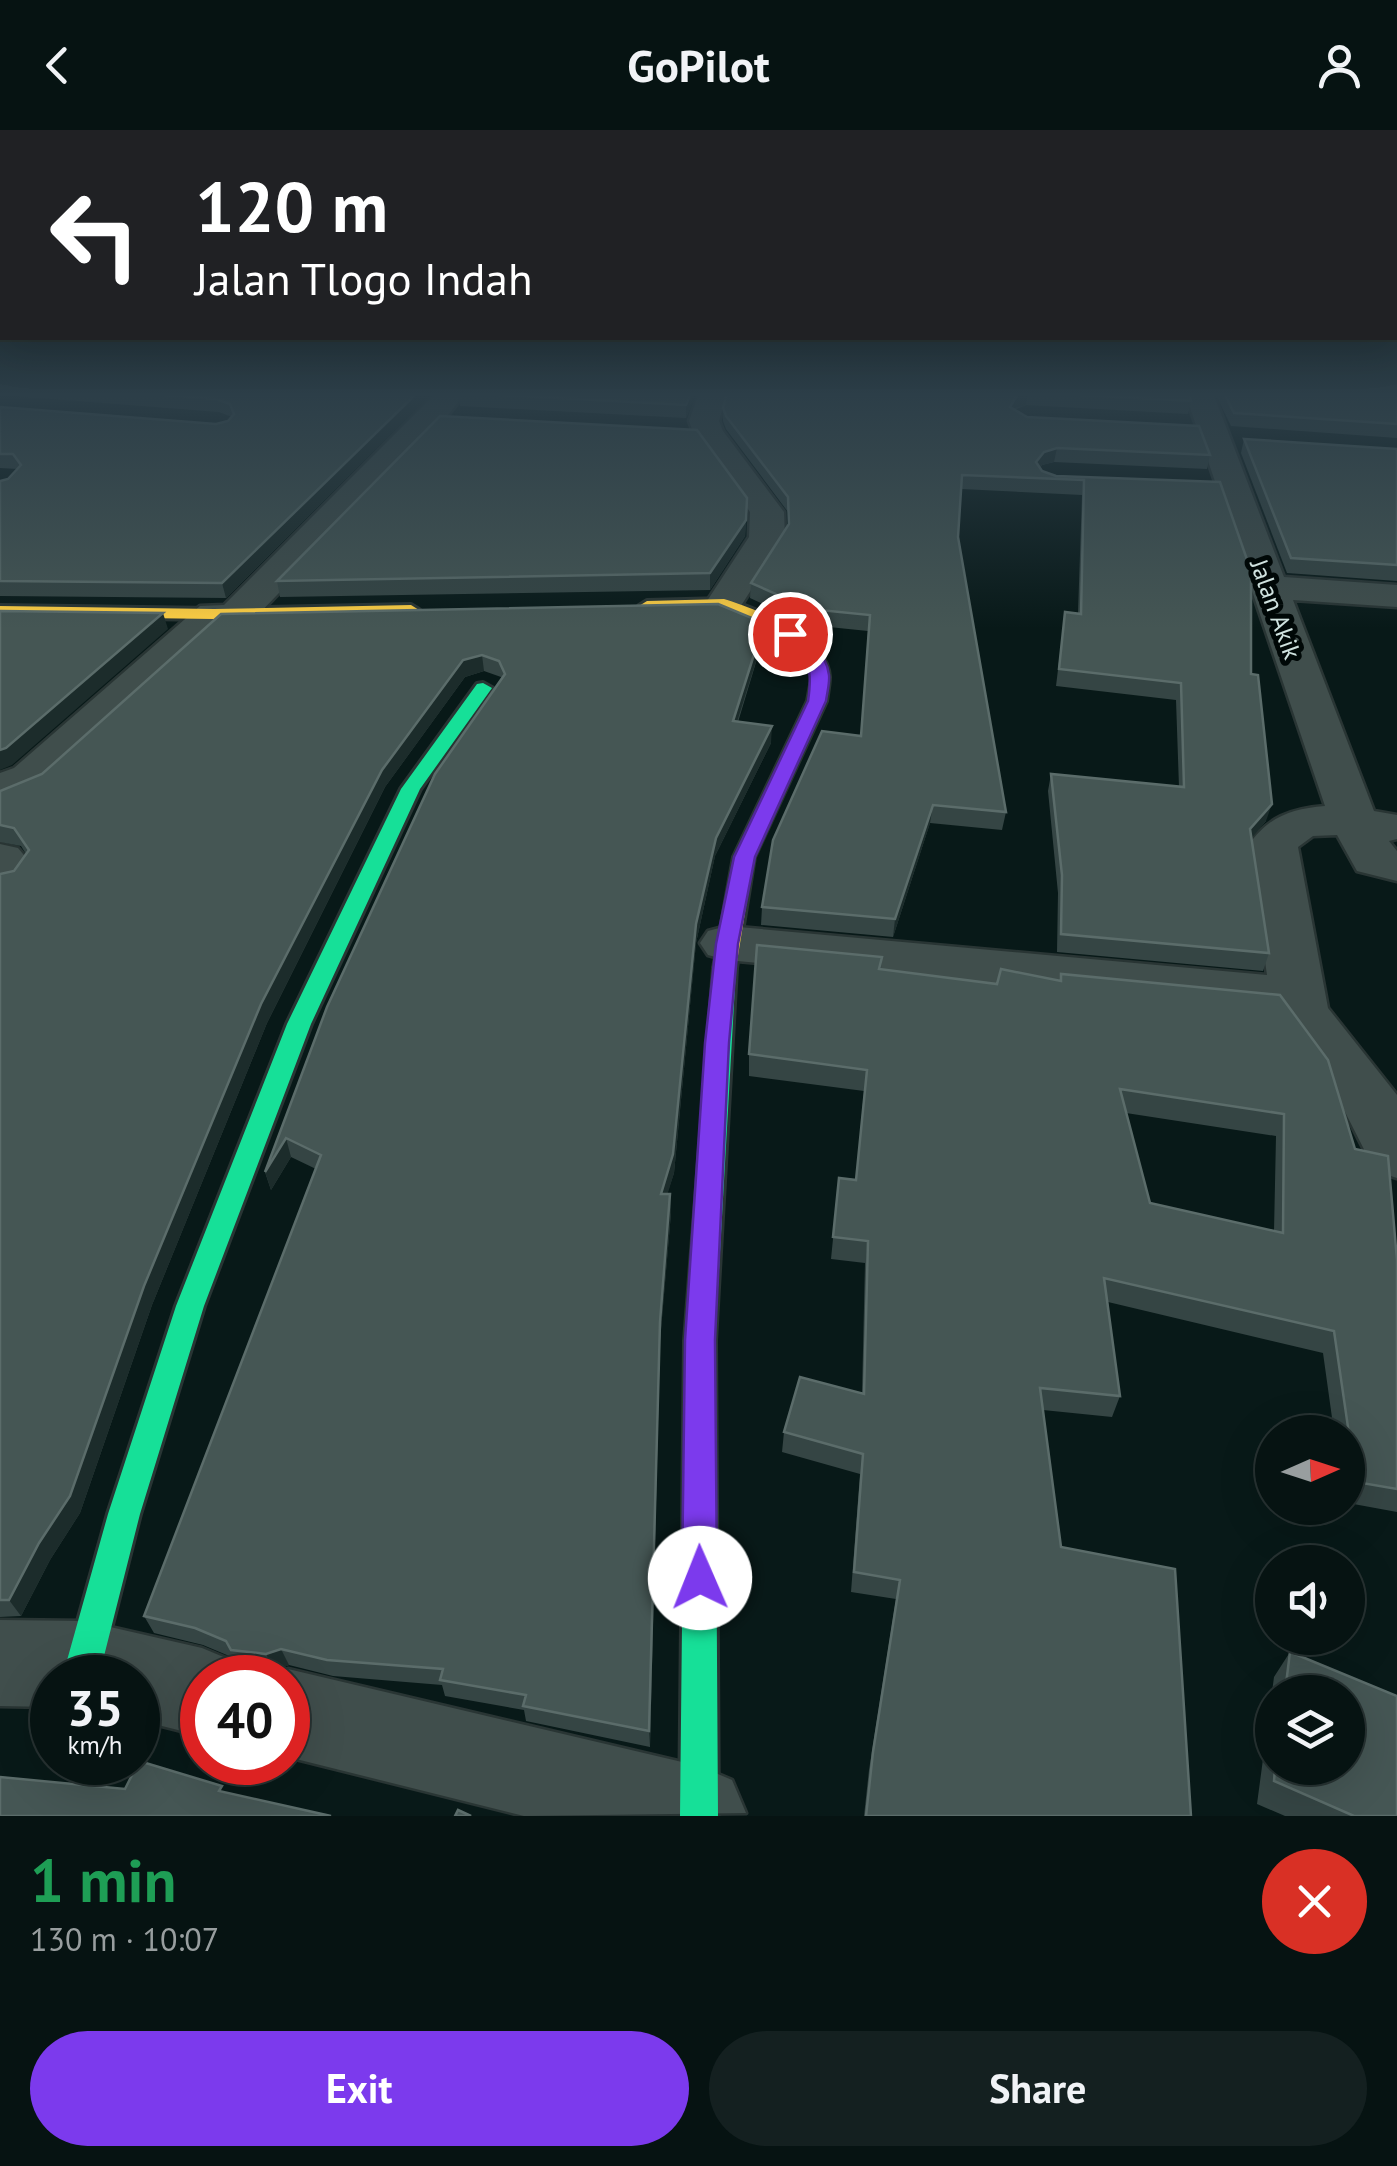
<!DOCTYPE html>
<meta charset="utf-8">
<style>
:root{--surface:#061312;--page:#142020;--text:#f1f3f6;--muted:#989e9f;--line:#273232;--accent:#7c3aed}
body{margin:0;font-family:"PT Sans",sans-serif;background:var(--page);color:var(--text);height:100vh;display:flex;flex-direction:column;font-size:38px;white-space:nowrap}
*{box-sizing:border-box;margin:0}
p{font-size:32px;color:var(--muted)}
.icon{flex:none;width:55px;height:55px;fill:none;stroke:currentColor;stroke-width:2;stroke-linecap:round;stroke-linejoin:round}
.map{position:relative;height:1686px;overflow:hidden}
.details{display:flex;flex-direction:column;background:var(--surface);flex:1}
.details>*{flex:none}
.hud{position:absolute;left:0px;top:0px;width:1398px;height:210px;box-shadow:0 10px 40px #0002,0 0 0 2px var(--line);background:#202124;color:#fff;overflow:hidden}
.needle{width:65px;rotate:87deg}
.controls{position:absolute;left:1255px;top:1285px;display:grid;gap:20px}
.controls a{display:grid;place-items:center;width:110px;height:110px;border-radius:50%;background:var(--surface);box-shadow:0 10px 40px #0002,0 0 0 2px var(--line);font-size:50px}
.speed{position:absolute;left:30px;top:1525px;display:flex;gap:20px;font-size:50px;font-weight:700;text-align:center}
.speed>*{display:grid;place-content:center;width:130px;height:130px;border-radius:50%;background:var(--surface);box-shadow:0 10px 40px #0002,0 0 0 2px var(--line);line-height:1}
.speed small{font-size:25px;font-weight:400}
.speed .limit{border:15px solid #d22;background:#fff;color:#111}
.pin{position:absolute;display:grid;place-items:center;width:85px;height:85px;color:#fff;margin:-42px;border:5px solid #fff;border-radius:50%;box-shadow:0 2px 10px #0007}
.me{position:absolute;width:110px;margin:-55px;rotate:359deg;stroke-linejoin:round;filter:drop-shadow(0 0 8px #0008)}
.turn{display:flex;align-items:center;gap:35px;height:210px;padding:0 30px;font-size:45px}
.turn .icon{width:130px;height:130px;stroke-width:2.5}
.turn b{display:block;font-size:70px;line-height:85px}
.round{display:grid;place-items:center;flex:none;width:105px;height:105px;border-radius:52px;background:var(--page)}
.head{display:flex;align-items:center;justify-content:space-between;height:170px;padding:0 30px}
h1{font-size:60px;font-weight:600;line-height:75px;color:#1e9e55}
.cta{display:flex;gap:20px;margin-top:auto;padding:20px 30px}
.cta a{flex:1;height:115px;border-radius:60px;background:var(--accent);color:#fff;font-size:40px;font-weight:600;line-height:115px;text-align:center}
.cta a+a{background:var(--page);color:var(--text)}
header{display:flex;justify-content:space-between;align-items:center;height:130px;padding:0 30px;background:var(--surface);font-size:45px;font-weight:600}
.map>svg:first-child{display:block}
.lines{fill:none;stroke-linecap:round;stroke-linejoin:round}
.street-casing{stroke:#293534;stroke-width:5}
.fast-casing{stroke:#293534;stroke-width:6}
.slow-casing{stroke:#293534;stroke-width:6}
.street{fill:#404e4c;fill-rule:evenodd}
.fast{fill:#16e098;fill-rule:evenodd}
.slow{fill:#ffcf43;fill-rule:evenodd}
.wall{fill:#354544;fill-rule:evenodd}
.shaded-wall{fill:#1c2c2b}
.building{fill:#455654;stroke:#5b6c6a;stroke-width:2.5;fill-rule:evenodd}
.route{fill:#7c3aed;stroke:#51269a;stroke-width:2.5}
.labels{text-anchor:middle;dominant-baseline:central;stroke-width:10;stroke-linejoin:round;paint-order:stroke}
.far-street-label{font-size:25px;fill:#cfe2df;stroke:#000807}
</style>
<header><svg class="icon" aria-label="back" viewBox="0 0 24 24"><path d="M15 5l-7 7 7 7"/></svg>GoPilot<svg class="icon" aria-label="person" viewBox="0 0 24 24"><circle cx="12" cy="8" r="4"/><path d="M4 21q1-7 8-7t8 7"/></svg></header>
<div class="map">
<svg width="1397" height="1686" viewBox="0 0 1397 1686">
<rect width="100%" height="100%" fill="#081918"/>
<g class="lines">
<defs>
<g id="street">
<path d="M436 263H465L442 293 252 491 228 492 46 658C29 664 17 675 0 679V643L14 638 200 476 224 475Z"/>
<polygon points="699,263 727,263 719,291 723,301 784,382 785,407 737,482 724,485 711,482 705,474 749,407 750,382 693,302 689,291"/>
<path d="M1185 263H1213L1284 447 1397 455V477L1293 470 1374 681 1397 685V709L1389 711 1397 721V751L1357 741 1337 705 1313 706 1298 717 1328 878 1397 965V1048L1375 1041 1342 976 1274 883 727 830 708 825 700 813 708 801 727 796 1267 845 1248 716C1268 687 1290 679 1325 676Z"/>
<polygon points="0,714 18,718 33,736 18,757 0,761"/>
<polygon points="0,1490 84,1491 202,1518 233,1531 240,1548 202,1548 202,1606 138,1590 138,1548 52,1548 52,1577 0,1576"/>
<polygon points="288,1539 699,1636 732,1650 746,1683 524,1686 288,1627 288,1548 267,1548"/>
</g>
<g id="fast">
<polygon points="483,553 492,558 420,659 311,894 204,1176 140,1384 102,1534 97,1547 74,1548 66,1534 108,1384 176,1176 287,894 401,659 477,554"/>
<polygon points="725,831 736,838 715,1211 718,1686 680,1686 685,1211 714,838"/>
</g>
<g id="slow">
<path d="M724 469C757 479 827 507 829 547 829 554 827 564 826 571L754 727 736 838 725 845 714 838 734 727 808 571 813 544 802 522 784 507 722 479 647 481 639 476 647 471Z"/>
<polygon points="411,475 419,480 417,483 214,489 0,486 0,476 214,479"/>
</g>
</defs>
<!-- street casing -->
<use href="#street" class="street-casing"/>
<!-- fast casing -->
<use href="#fast" class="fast-casing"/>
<!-- slow casing -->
<use href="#slow" class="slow-casing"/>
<!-- street -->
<use href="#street" class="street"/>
<!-- fast -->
<use href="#fast" class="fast"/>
<!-- slow -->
<use href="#slow" class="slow"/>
</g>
<!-- wall -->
<g class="wall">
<polygon points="0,263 432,263 226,468 0,466 0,351 8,349 18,339 0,338 0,277 216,294 228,291 232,287 219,282 0,265"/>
<polygon points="459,263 696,263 686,288 460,276"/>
<polygon points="727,263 1189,263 1191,271 1188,284 1026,275 1014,280 1027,287 1210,325 1207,339 1054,332 1042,335 1040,338 1042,341 1056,346 1220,352 1251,544 1266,691 1251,708 1269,823 1263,841 1057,822 1058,763 1048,661 1051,644 1179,657 1176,570 1056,556 1065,482 1078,483 1082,365 961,359 958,407 1006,682 1002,700 930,693 893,807 761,795 762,777 861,606 868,501 809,495 750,468 751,453 788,396 788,382 726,299 723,291 723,278"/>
<polygon points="1215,263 1397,263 1397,308 1231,296"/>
<polygon points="1244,309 1397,319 1397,451 1287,443 1241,323"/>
<polygon points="747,368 745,406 710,460 280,467 277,451"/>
<polygon points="221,484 764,493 763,509 738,592 771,613 715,726 696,813 674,1043 667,1064 670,1064 671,1083 660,1211 650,1617 526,1591 524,1580 445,1566 442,1555 333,1546 289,1535 274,1541 239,1536 234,1528 203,1515 154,1503 144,1486 316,1039 291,1027 271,1060 265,1042 502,549 501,547 484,541 465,547 385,657 267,893 152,1175 80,1383 50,1430 21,1486 0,1487 0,744 14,741 26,724 21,716 0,712 0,661 42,644"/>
<path d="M882 827 881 839 997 854 1060 851 1061 844 1355 1019 1397 1130V1382L1348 1373V1302H1334L1323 1223 1108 1172 1120 1266 1112 1287 1043 1280 1061 1417 1191 1686H864L869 1640 896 1469 851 1462 860 1344 782 1322 784 1302 862 1263 865 1133 831 1129 839 1048 856 1049 864 961 749 946V924ZM1126 983 1276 1006 1274 1101 1150 1073Z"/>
<path d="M1290 1522 1397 1566V1686H1285L1257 1674 1274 1547ZM1272 1562H1348V1638H1272Z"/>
</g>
<!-- shaded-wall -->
<g class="shaded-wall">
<polygon points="417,263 432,263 226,468 222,453"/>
<polygon points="691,263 696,263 686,288 686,275"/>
<polygon points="1028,263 1026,275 1015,278 1008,290 1010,277 1017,265"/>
<polygon points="1057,318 1054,332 1042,335 1034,346 1036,332 1044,322"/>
<polygon points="746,390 745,406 710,460 710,443"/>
<polygon points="163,483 168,499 12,635 0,640 0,620"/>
<polygon points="764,493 763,509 732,608 733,591"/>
<polygon points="482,525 484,541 465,547 385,657 267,893 152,1175 80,1383 50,1430 21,1486 9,1470 144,1156 261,874 382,640 463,530"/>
<polygon points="772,596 771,613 715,726 696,813 674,1043 662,1082 661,1064 696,794 716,708"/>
<polygon points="1272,674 1266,691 1244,717 1250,699"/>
<polygon points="933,675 930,693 893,807 895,789"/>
<polygon points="286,1008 291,1027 271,1060 265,1042"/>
<polygon points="670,1064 671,1083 660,1211 650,1617 649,1601 660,1192"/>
<polygon points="281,1519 289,1535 274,1541 266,1524"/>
</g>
<!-- building -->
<g class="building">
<polygon points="140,263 417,263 222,453 0,451 0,351 8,349 21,335 13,324 0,324 0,277 216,294 228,291 234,284 230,274 216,269"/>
<polygon points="466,263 691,263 686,275"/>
<polygon points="727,263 1025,263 1017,265 1010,277 1027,287 1199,296 1210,325 1057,318 1044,322 1036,332 1042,341 1056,346 1220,352 1251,441 1251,544 1258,545 1272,674 1250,699 1269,823 1061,804 1062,745 1051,644 1184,657 1181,553 1059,539 1065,482 1081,484 1084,350 962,345 958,407 1006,682 933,675 895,789 762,777 773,710 822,601 861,606 870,485 810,479 751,453 789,394 788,367 726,286 723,278"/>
<polygon points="1044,263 1189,263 1191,271"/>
<polygon points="1224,263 1397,263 1397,294 1234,283"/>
<polygon points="440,286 697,300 747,368 746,390 710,443 277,451"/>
<polygon points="1244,309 1397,319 1397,435 1291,428"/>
<polygon points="718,474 764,493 733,591 772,596 716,708 696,794 673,1024 661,1064 670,1064 660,1192 649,1601 523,1576 526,1565 440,1550 443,1539 327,1530 281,1519 266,1524 231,1520 226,1511 195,1498 144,1486 321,1025 286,1008 265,1042 327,877 435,644 505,544 499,531 482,525 463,530 382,640 261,874 144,1156 70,1366 39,1413 9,1470 0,1470 0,744 14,741 29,720 14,698 0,695 0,661 42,644 221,484"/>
<polygon points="0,481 163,483 6,618 0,620"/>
<path d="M757 815 882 827 879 839 997 854 1001 839 1061 851V844L1280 865 1328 930 1355 1019 1388 1026 1397 1130V1359L1356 1352 1334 1201 1104 1148 1120 1266 1040 1258 1061 1417 1175 1439 1191 1686H866L873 1622 900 1450 854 1442 863 1324 784 1302 800 1247 864 1264 868 1111 833 1107 839 1048 856 1050 867 940 749 924ZM1120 959 1284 984 1283 1103 1150 1073Z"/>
<polygon points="1290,1522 1397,1566 1397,1686 1354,1686 1274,1651 1275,1638 1348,1638 1348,1562 1285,1562"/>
<polygon points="139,1631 222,1656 219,1661 331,1686 0,1686 0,1647 125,1659"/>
<polygon points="458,1680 471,1686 455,1686"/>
</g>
<!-- sky -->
<linearGradient id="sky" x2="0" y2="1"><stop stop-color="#040e0d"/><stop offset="0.53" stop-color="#2c3e48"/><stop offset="1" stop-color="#2c3e48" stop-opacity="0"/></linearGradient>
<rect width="1397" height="499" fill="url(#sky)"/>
<!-- route -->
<path class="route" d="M784 501C804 499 827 525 829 545 830 553 827 563 826 571L755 727 738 814 729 913 715 1210 717 1448 712 1459 700 1464 687 1459 682 1448 685 1210 705 913 716 814 734 727 808 571C814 532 806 531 782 504Z"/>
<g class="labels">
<!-- far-street labels -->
<g class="far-street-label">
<text transform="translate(1276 479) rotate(70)">Jalan Akik</text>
</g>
</g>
</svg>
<div class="controls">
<a><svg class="needle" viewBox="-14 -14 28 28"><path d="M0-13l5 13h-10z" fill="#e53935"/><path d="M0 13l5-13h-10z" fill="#989e9f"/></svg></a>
<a><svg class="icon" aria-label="sound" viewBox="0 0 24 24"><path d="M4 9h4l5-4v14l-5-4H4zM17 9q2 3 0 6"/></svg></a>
<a><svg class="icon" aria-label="layers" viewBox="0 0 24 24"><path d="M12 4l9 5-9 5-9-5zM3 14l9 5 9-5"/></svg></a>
</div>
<div class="speed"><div>35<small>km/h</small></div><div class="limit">40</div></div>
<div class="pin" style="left:790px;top:504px;background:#d93025"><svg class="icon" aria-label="arrive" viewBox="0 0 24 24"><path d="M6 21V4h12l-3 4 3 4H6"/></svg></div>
<svg class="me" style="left:700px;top:1448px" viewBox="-20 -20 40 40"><circle r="19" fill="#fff"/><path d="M0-13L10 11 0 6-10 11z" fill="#7c3aed"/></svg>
<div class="hud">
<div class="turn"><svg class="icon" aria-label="left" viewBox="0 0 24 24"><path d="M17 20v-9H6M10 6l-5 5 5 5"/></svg><div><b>120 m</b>Jalan Tlogo Indah</div></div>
</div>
</div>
<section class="details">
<div class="head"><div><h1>1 min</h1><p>130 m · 10:07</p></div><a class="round" style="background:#d93025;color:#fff"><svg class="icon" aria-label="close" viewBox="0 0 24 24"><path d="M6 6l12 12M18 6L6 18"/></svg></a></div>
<div class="cta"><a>Exit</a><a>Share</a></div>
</section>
